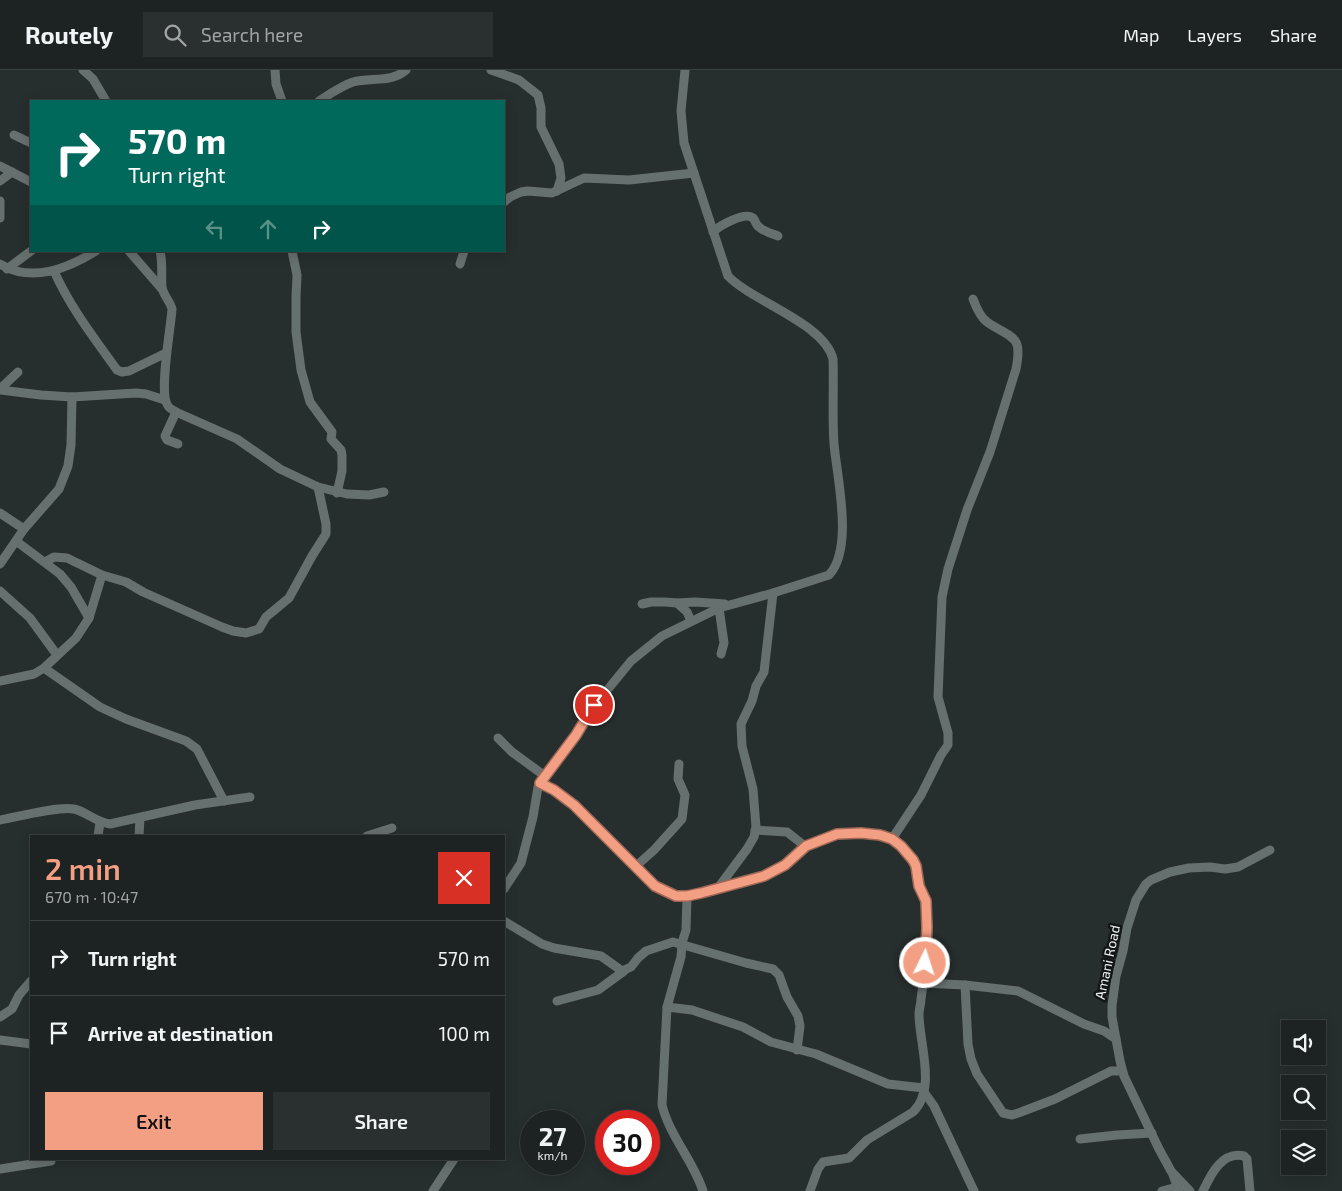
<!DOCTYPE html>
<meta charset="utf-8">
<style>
:root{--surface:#1d2322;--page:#2a2f2f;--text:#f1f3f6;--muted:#a0a4a5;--line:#3b4040;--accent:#f39f83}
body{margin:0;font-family:"Exo 2",sans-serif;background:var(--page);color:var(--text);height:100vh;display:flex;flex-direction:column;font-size:19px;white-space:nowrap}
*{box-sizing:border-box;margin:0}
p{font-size:16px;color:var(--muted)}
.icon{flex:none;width:28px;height:28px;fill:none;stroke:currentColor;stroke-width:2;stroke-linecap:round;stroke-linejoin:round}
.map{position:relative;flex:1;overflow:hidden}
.side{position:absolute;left:30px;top:765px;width:475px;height:325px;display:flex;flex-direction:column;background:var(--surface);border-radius:0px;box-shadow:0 2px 12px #0003,0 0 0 1px var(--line)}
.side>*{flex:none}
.top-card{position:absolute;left:30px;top:30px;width:475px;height:152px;border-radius:0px;box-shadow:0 2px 12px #0003,0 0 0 1px var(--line);background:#00695c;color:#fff;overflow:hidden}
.controls{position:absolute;left:1281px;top:950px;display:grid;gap:10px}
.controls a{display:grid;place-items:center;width:45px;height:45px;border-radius:0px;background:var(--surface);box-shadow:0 2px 12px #0003,0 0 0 1px var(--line);font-size:25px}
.speed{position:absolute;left:520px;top:1040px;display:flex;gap:10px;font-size:25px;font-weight:700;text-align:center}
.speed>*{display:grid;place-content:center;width:65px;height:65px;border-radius:50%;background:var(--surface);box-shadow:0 2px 12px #0003,0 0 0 1px var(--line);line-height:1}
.speed small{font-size:12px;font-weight:400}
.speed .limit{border:8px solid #d22;background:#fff;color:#111}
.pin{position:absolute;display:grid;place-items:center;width:42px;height:42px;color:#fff;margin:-21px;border:2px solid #fff;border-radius:50%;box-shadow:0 1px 5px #0007}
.me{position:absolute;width:55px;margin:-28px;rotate:4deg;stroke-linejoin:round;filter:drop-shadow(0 0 4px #0008)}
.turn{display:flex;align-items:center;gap:18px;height:105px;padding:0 15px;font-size:22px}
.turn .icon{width:65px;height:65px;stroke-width:2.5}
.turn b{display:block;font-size:35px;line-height:42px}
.lanes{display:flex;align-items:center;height:48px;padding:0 15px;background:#0003;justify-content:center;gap:25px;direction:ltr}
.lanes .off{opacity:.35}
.round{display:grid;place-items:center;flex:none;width:52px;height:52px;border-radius:0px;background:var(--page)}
.head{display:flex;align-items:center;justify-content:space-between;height:85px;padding:0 15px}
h1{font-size:30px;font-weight:600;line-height:38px;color:var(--accent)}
.button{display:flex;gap:10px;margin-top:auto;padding:10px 15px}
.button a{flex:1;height:58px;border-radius:0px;background:var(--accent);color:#111;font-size:20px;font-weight:600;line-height:58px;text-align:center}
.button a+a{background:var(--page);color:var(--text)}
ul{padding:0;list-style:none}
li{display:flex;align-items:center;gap:15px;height:75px;padding:0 15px;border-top:1px solid var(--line)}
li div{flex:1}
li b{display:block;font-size:19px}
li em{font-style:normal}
header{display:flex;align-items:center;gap:30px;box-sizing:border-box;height:70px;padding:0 25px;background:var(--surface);border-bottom:1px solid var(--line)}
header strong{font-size:24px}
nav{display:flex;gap:28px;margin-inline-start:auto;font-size:18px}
.search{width:350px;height:45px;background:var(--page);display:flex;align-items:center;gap:12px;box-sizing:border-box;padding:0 18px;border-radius:0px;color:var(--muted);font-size:19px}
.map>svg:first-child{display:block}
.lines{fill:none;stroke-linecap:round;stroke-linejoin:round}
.minor{stroke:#66706e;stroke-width:9}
.route-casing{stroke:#9e6755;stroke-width:12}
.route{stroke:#f39f83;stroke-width:9}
.labels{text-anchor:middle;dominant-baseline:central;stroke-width:5;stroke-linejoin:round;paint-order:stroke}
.street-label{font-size:14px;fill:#eaf0ee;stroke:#131616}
</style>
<header>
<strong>Routely</strong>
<div class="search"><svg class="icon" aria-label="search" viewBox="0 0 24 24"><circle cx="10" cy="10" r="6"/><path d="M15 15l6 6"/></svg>Search here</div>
<nav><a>Map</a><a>Layers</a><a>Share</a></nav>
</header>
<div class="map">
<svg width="1342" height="1121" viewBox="0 0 1342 1121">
<rect width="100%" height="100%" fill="#272f2e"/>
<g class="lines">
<!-- minor -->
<g class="minor">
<polyline points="83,0 93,9 106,31"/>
<polyline points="275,0 276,14 282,31"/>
<polyline points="491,0 519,10 538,25 541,38 541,57 559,94 561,108 557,121"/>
<path d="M319 31C330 24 341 16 353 12 370 7 392 13 406 0"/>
<polyline points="14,65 31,73"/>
<polyline points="0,96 31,112"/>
<polyline points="0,111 12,102"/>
<polyline points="0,131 0,148"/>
<polyline points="504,132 510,127 521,122 528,121 552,123 584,108 629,110 694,103"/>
<path d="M713 162C719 156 745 141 753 148 755 150 755 152 757 155 762 161 770 163 778 166"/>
<polyline points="129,181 162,219"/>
<path d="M160 181C163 193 161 205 162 217 163 225 170 231 172 239 171 257 159 321 167 334 168 338 173 340 176 342L237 369 280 399 318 417 347 424 369 425 384 422"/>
<polyline points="292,181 297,205 296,227 296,262 301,300 310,332 332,362 331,369 341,380 342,385 342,401 337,423"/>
<path d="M0 194C32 213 67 199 96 181"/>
<polyline points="460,194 464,181"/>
<polyline points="7,199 31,181"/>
<path d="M54 201C70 237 94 268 117 300L122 302 129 301 166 283"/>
<polyline points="0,319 18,302"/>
<polyline points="0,320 41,325 72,327 136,323 146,324 165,330"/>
<polyline points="176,342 165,366 167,370 178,374"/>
<polyline points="0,443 24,459"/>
<polyline points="16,471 60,504 71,517 89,548"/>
<polyline points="45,492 54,487 67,488 102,505 126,512 143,522 222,557 233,561 246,563 259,559 266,547 289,528 312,486 326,464 326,454 318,417"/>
<polyline points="0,494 24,459 59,419 68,396 71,375 72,327"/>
<polyline points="0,521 30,548 57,585"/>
<polyline points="677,533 687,542 691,551"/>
<polyline points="642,534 651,532 665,532 677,533 695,532 725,534"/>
<polyline points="719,538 724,573 721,584"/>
<polyline points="44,598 100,637 126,649 186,671 197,679 224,731"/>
<polyline points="0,611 34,604 44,598 76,568 89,548 102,505"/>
<polyline points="498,668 512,682 545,706"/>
<path d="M541 713C582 732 621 785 655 816 663 821 672 826 682 827 695 827 707 821 719 817 734 813 752 812 766 805 773 802 780 799 786 794 793 789 799 782 806 777 837 757 889 755 912 788 918 797 916 807 920 817 922 823 925 828 926 835 931 863 925 900 921 929 921 934 919 939 919 944 919 973 937 1019 913 1042L867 1070 849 1088 823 1092 818 1099 810 1121"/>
<path d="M0 750C17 747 58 736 74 739 87 742 95 752 110 754L195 735 250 727"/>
<polyline points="755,760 787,762 806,777"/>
<polyline points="98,766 100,753"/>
<polyline points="139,766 140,748"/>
<polyline points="367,766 392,758"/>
<path d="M892 769 921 725 941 685 948 675V663L938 627 942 527 948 499 967 440 990 382 1016 299C1023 264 1012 269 987 252 980 247 976 237 973 229"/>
<polyline points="635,797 654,780 682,749 685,725 678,709 679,694"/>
<polyline points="718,818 747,779 754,767 756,757 753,719 742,676 741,654 752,631 756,616 764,602 773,523"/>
<path d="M504 819 521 793 533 747 538 717 576 665 586 646 631 591 662 566 719 538 773 523 829 505C854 478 837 408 834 374 832 346 834 317 833 289 824 253 753 232 728 206L684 73 681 41 685 0"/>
<path d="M687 827 686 860 682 873 681 887 667 937 662 1035C670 1067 693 1090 703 1121"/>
<polyline points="504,851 542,874 554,878 601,886 622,901 631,897 638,888 646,881 673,872 746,893 773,899 779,905 787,927 798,946 800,956 797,980"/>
<polyline points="922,913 965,915 1018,921 1084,954 1104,961 1116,969"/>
<polyline points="965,915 968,974 971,989 977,1004 1003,1043 1012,1045 1021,1042 1055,1029 1111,1001 1122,1001"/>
<polyline points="557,931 598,920 624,901"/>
<polyline points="667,937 692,940 743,957 771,972 816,984 888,1014 924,1018"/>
<polyline points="0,947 12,939 19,925 31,911"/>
<polyline points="0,970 31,974"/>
<polyline points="924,1022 934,1036 974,1121"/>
<polyline points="1080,1069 1117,1065 1152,1063"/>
<polyline points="0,1099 51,1091"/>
<polyline points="1173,1105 1179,1121"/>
<polyline points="433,1121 454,1089"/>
<polyline points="1162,1121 1177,1117"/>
<polyline points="1190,1121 1171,1101 1159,1079 1124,1006 1120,991 1112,947 1112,936 1116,906 1123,881 1127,858 1136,830 1146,814 1151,810 1170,802 1189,798 1210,797 1225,799 1238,797 1270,780"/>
<path d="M1203 1121C1211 1104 1222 1081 1244 1086L1247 1089 1250 1121"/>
</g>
</g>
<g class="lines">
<defs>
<polyline id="route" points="594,635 576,665 540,713 554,720 574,735 655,816 676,826 687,826 701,823 764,806 785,795 806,776 837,764 861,763 880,765 892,769 901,776 913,790 916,796 919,816 926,831 927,858 925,893"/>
</defs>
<!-- route casing -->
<use href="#route" class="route-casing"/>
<!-- route -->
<use href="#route" class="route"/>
</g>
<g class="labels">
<!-- street labels -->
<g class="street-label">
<text transform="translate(1107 892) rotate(-78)">Amani Road</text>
</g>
</g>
</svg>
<div class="controls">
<a><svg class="icon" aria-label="sound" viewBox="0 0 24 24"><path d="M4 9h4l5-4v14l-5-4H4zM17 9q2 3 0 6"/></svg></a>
<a><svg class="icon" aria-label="search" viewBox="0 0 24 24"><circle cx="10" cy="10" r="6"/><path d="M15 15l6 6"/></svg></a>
<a><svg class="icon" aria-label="layers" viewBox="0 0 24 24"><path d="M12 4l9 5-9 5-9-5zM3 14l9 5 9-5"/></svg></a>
</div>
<div class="speed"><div>27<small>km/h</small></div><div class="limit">30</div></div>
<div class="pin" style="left:594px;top:635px;background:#d93025"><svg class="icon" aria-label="arrive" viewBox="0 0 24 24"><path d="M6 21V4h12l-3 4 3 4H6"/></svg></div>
<svg class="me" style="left:925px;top:893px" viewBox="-20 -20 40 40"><circle r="17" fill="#f39f83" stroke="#fff" stroke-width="3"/><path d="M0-11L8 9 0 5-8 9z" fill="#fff"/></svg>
<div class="top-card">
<div class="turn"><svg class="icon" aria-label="right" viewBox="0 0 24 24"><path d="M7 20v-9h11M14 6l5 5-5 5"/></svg><div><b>570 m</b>Turn right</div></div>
<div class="lanes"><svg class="icon off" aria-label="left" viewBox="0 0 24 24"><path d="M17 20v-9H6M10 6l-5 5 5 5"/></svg><svg class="icon off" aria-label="ahead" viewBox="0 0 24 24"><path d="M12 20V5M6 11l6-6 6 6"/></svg><svg class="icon" aria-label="right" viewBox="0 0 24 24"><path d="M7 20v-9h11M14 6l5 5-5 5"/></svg></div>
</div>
<section class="side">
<div class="head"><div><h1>2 min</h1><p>670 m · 10:47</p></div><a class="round" style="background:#d93025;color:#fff"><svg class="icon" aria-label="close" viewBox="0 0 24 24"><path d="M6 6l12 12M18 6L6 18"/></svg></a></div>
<ul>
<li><svg class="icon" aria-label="right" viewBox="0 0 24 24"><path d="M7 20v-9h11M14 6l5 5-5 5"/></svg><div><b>Turn right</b></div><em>570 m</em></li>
<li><svg class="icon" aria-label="arrive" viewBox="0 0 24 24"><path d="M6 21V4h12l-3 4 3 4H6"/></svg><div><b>Arrive at destination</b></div><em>100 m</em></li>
</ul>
<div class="button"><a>Exit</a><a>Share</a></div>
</section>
</div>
